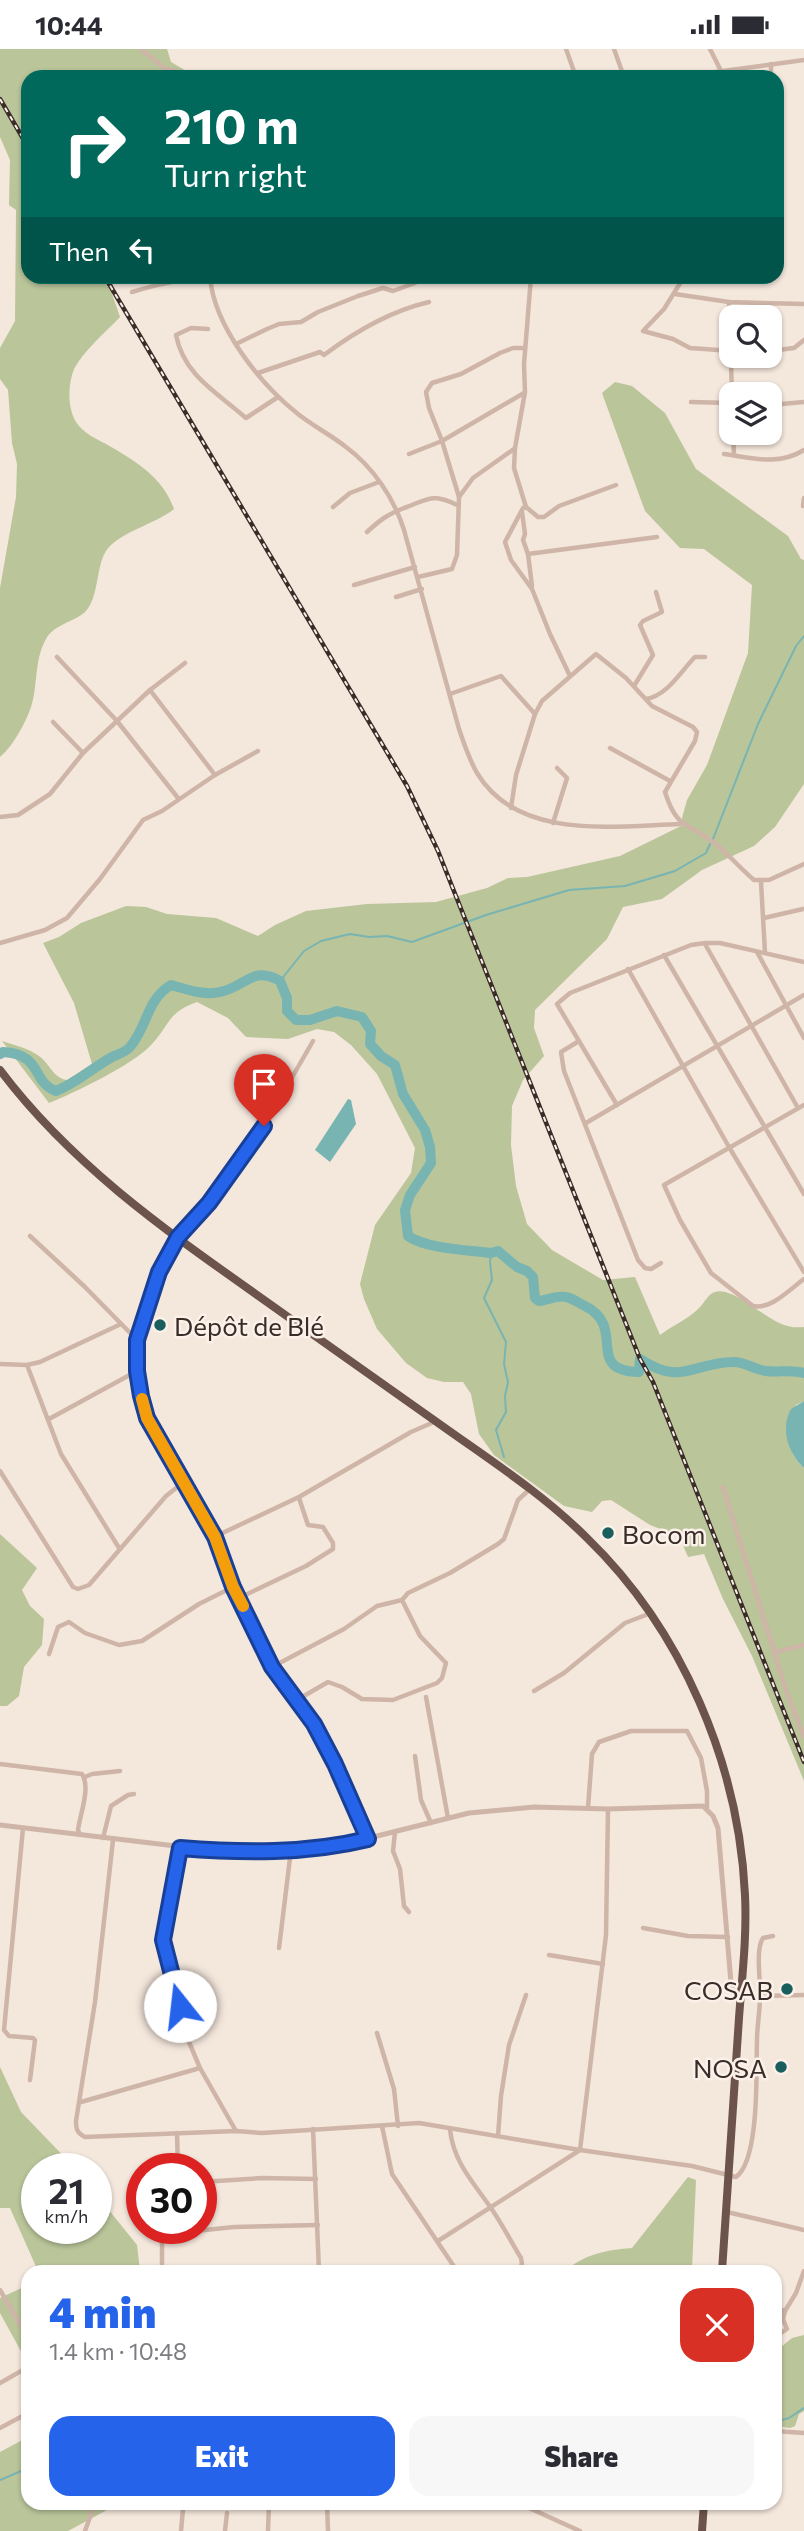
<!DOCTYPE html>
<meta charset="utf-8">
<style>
:root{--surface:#fff;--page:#f7f7f7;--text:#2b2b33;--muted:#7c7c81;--accent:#2563eb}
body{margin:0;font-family:Commissioner,sans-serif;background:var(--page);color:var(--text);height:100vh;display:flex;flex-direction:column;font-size:26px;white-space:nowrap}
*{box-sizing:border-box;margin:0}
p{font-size:23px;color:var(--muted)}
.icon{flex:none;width:38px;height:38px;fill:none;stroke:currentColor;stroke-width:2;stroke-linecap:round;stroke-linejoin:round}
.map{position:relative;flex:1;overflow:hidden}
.side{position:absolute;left:21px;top:2216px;width:761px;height:245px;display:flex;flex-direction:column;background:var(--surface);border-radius:21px;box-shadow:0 2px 5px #0004}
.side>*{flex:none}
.banner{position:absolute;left:21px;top:21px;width:763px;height:214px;border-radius:21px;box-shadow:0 2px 5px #0004;background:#00695c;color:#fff;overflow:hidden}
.controls{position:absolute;left:719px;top:256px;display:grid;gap:14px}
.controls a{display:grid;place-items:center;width:63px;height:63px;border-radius:14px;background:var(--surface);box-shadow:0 2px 5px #0004;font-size:35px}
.speed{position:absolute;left:21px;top:2104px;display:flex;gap:14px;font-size:35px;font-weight:700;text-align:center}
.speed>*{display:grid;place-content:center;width:91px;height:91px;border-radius:50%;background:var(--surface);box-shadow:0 2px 5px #0004;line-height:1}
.speed small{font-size:18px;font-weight:400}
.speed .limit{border:10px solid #d22;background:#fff;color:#111}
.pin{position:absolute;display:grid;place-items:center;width:60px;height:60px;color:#fff;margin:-72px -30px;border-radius:50% 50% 50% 0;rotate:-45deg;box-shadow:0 0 7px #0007}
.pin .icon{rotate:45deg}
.me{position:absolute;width:77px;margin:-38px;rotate:344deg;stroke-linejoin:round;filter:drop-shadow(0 0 5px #0008)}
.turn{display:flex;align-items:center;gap:24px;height:147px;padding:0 28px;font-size:32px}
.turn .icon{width:91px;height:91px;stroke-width:2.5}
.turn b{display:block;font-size:49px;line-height:60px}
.then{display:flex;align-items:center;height:66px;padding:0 28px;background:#0003;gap:14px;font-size:26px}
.round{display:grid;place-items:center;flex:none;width:74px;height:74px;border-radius:21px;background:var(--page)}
.headline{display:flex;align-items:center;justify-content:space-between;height:119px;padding:0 28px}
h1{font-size:42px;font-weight:800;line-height:52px;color:var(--accent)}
.button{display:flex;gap:14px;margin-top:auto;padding:14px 28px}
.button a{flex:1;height:80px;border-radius:21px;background:var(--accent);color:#fff;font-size:28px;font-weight:800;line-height:80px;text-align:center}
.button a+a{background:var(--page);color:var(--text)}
.status{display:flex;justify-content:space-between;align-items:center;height:49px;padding:0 35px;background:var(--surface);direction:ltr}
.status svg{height:19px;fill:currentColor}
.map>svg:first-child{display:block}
.green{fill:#bac59a}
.water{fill:#78b4b2}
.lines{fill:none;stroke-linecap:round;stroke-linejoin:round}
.stream{stroke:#78b4b2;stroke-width:2}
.river{stroke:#78b4b2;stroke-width:10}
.minor{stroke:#ceb5a7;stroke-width:4.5}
.tertiary{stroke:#ceb5a7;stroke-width:5}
.trunk{stroke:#6c534b;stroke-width:8}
.rail-casing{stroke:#3a2c28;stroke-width:4.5}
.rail{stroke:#fbf1e9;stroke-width:2;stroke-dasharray:5;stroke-linecap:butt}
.route-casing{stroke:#184099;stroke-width:18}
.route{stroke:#2563eb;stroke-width:12}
.slow{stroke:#f59e0b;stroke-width:12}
.poi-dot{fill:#195f5e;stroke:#fbf1e9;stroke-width:2.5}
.labels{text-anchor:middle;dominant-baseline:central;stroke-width:5;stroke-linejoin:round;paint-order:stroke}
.poi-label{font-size:26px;fill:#3a2c28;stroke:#fbf1e9;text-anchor:start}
</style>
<div class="status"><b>10:44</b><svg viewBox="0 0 49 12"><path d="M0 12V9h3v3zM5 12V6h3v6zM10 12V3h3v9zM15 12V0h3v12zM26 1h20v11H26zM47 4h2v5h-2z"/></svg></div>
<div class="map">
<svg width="804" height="2482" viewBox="0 0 804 2482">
<rect width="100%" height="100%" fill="#f4e7dc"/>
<!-- green -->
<g class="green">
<path d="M0 0H167L171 13 188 23 192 28H28V228H114L112 245 120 268C106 283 84 301 74 320 68 335 67 358 76 373 82 383 96 390 106 395 134 411 163 428 174 460 156 475 119 483 106 502 96 517 99 549 85 563 74 573 53 576 46 590 34 611 38 637 31 658 25 675 13 697 0 708V539L16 448 17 415 12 394 8 341 0 330V299L15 272 16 161 9 156 10 111 0 88Z"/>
<path d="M615 333 632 337 665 364 696 420 788 487 801 510 804 511V735L775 778 754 797 702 821 662 850 623 858 607 890 535 961 534 979 544 1007 523 1031 512 1057 511 1096 516 1137 527 1175 552 1201 603 1231 635 1228 660 1286C673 1276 689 1270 700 1258 705 1253 708 1245 715 1243 734 1237 767 1273 788 1277 793 1279 799 1278 804 1278V1352L796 1356C789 1380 782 1400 804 1419V1732L752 1607 723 1550 704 1505 688 1508 679 1487 650 1476 611 1451 602 1452 592 1463 564 1457 494 1406 479 1385 471 1345 463 1333H444L427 1329 406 1314 377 1280 364 1250 360 1235 375 1176 411 1124 415 1099 377 1025 351 996 334 983 317 980 288 990 246 988 228 969 197 953C166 964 170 977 150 997 132 1016 74 1044 49 1054L2 992C14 996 28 999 39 1007 50 1015 53 1029 67 1031L92 1015 74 954 43 894 59 888 81 874 126 857 146 858 167 865 216 869 258 887 275 876 306 862 367 855 436 853 487 839 508 829 527 828 620 807 683 776 682 769 687 751 707 716 748 604 752 536 704 500 680 499 645 462 602 344Z"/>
<polygon points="0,1485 37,1519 22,1541 30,1557 44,1570 42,1596 24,1618 19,1647 7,1657 0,1657"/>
<polygon points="0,2018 21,2063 75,2119 37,2119 37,2179 96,2179 96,2145 137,2196 140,2222 38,2222 10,2159 0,2159"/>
<path d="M688 2128 696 2131 692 2220 661 2216 660 2222H565C585 2205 606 2201 632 2199Z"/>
<polygon points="28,2236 28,2315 0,2264 0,2249"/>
<polygon points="804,2286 804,2362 799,2365 795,2377 790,2379 775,2377 775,2350 778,2341 775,2336 775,2303 792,2289"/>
<polygon points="28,2388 28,2454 120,2454 68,2482 0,2482 0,2403"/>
</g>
<!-- water -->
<g class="water">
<polygon points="348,1050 351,1051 356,1075 330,1113 315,1101"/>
<path d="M804 1352V1419C788 1405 780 1379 791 1360Z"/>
</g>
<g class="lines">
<!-- stream -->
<g class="stream">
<polyline points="713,790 758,675 796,597 804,587"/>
<polyline points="280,932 304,902 321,892 350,885 369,888 387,887 412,893 486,866 569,841 625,837 675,822 706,804 710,795"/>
<polyline points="491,1204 490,1213 492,1231 484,1249 506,1293 504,1315 508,1333 505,1347 506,1363 496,1381 504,1408"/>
<path d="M775 2371C790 2372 792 2366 804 2359"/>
<polyline points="0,2431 28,2419"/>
</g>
<!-- river -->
<path class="river" d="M0 1005 3 1003C43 1005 32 1034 56 1042 77 1034 92 1019 112 1008 118 1005 126 1003 130 998 148 977 146 951 171 936 186 940 204 947 220 943 246 938 252 916 280 932L287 949V962L296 971H310L337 962 362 968 371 982 370 995 381 1007 395 1016 403 1045 425 1081 430 1098 431 1114 410 1146 405 1161 408 1187C427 1200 468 1201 491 1204L498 1202 517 1218 527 1222 533 1228 535 1249 539 1252C548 1251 557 1246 566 1248 572 1249 579 1254 585 1257 628 1278 583 1322 639 1323L640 1310C682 1338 693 1313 734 1313 746 1313 754 1321 766 1322 779 1324 791 1320 804 1324"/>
<!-- minor -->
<g class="minor">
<polyline points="141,0 164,19 175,22 182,28"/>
<polyline points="566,0 576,28"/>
<polyline points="614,0 624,28"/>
<polyline points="710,0 724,28"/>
<polyline points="678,28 804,11"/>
<polyline points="771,28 771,15"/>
<polyline points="777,65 780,73"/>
<path d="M210 228C214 277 260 335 298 365 313 377 331 386 346 398 373 418 394 449 404 481L459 680C464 695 469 710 477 724 518 792 614 777 680 775"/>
<polyline points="531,228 524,315 525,343 515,399 514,419 526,458 523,459 505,493 511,511 532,540 550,585 570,627"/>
<polyline points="684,228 664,260 643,282 673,290 690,299 732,302"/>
<path d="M132 243C152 237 190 226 210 232"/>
<polyline points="675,245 729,253 804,255"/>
<polyline points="729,253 732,345"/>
<path d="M208 280 191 279 176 286C184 327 218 344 246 369L278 348"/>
<polyline points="236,295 267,280 279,275 301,273 318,263 358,247 383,239 393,242 415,234"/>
<polyline points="770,302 794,299 804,291"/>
<path d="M258 324 320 303 324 306C356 282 390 262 429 253"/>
<polyline points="691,353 732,354"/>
<polyline points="770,356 804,353"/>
<polyline points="733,383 734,406"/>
<polyline points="409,405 442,392 429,359 426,343 432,334 461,325 500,304 513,299 525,299"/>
<path d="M724 405C752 409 778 417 804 401"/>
<polyline points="459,448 473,429 514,400"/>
<polyline points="803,457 804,449"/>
<polyline points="333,458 350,444 379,433"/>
<polyline points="526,458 538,468 544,468 559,457 616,436"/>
<polyline points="522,463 525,485 523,491 528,505 532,537"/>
<path d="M367 483C381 470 387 466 404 459 428 451 430 443 457 456"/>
<polyline points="528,505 657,488"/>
<polyline points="418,528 452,520 457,506 459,448 442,392 524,344"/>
<polyline points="354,536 415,518"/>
<polyline points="396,548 422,540"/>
<polyline points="57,608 117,672 178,749"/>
<polyline points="634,637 653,606 640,576 643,572 662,563 656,543"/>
<polyline points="150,641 215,726"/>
<polyline points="450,645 501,627 535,665"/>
<path d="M646 650C667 647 681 622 695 608H705"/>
<polyline points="53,673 83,704"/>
<polyline points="610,699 670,732"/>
<path d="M511 759 516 726 535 665 542 652 596 605 626 629 652 657 693 678 697 683 695 692 665 743C677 782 690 774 717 796 730 807 741 820 754 831H769L804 815"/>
<polyline points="0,768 18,766 50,745 83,704 150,641 185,614"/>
<polyline points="553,774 567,729 557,719"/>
<polyline points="761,833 765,904"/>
<polyline points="764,869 803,860"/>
<polyline points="0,894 45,881 67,869 100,830 143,771 162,762 215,726 258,702"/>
<polyline points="705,895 798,1059"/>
<polyline points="757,903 804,989"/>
<polyline points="664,906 804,1145"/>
<polyline points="628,920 729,1098 804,1223"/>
<polyline points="313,992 264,1077 209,1154 178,1188 169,1203 154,1236 137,1291 137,1322 147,1369 214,1488 233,1538 272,1618 314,1675 335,1715 368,1789"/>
<polyline points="579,992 561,1003 564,1022 638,1211 645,1219 651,1220 661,1214"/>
<polyline points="617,1056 557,955 570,944 691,896 705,894 720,894 804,913"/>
<path d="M804 1056 664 1136 680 1171 711 1224 753 1257C771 1261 790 1240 804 1230"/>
<polyline points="586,1074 804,946"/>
<polyline points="30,1187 85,1238 137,1291"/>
<polyline points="0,1315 27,1316 61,1405 119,1499"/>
<polyline points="27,1316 40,1313 121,1275"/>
<polyline points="49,1370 137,1322"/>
<polyline points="0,1422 73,1538 78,1540 89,1536 166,1447 185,1432"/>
<polyline points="723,1438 786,1641 804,1688"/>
<polyline points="214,1488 299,1448 411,1383 434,1373"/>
<polyline points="239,1549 306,1517 333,1500 333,1494 323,1478 308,1476 299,1449"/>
<polyline points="776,1603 804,1596"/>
<polyline points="49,1605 58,1578 69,1573 85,1584 119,1596 142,1592 199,1555 233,1538"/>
<polyline points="272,1618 344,1580 377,1557 402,1551 408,1544 450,1524 498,1495 504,1490 518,1451 530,1440"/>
<polyline points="534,1642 564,1624 625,1574 651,1564"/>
<polyline points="426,1648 448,1769"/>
<polyline points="297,1651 328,1633 342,1638 362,1650 393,1651 437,1634 442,1629 446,1614 420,1587 402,1551"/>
<polyline points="415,1707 421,1751 431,1774"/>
<path d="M0 1715 82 1725C91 1739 80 1765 78 1781L80 1786"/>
<polyline points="85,1728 92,1725 120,1722"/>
<polyline points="588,1759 592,1705 599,1693 631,1682 687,1682 701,1709 707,1742 707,1759"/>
<polyline points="23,1779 4,1981 9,1987 33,1989 35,1991 30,2031"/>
<polyline points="395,1783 393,1802 400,1820 404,1857 409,1863"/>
<polyline points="103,1789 111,1757 128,1746 134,1745"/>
<path d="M113 1791 95 1953 76 2072C76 2080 77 2084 85 2088L236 2082 262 2084 419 2074 580 2101 692 2117 736 2128C760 2111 756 2020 757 1991 757 1977 760 1962 760 1948 761 1933 755 1900 763 1889L773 1887"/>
<polyline points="180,1799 164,1880 163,1891 167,1912 186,1986 200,2019 236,2082"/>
<polyline points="643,1879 688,1887 728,1888"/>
<polyline points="279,1899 291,1801"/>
<polyline points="549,1906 603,1915"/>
<polyline points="760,1947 804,1946"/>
<polyline points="377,1984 394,2040 398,2077"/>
<polyline points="81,2053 200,2019"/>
<polyline points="382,2077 392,2125 457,2222"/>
<polyline points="313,2080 319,2222"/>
<path d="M450 2081C454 2115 475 2135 493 2162 503 2177 512 2194 521 2209L522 2215 518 2222"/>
<polyline points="177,2084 178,2119"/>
<polyline points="498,2087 501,2047 509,1996 526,1946"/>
<polyline points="201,2133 262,2129 316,2130"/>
<polyline points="727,2163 804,2181"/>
<polyline points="438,2192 580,2101 606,1886 608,1760"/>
<polyline points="162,2222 162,2193 167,2185 234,2178 318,2176"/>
<polyline points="300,2222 319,2222"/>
<polyline points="0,2241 28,2289"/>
<polyline points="775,2258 785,2262 796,2244 804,2222"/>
<polyline points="775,2288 787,2280 783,2270 785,2262"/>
<polyline points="0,2334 28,2318"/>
<polyline points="0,2379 28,2364"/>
<polyline points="775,2382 804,2384"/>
<polyline points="327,2454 328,2482"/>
<polyline points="518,2454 580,2482"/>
<polyline points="85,2482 95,2454"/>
<polyline points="181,2482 183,2460"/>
<polyline points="225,2482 227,2464"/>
<polyline points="268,2482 269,2454"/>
</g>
<!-- tertiary -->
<polyline class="tertiary" points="0,1776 226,1803 337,1797 469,1764 534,1758 608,1760 703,1757 713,1767 718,1779 731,1934 734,1943 740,1952"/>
<!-- trunk -->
<g class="trunk">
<path d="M0 1021C78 1125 186 1195 291 1270 343 1307 395 1344 448 1381 496 1415 545 1447 587 1489 682 1581 739 1715 745 1846 747 1888 742 1928 739 1969 734 2054 727 2138 722 2222"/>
<polyline points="702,2482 704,2454"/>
</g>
<defs>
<g id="rail">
<polyline points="0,50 28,98"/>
<polyline points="105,228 407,737 438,802 640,1310 653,1333 804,1713"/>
</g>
</defs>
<!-- rail casing -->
<use href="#rail" class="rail-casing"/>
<!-- rail -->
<use href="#rail" class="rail"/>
</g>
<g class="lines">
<defs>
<path id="route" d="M180 1957 163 1891 180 1799C242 1804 307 1805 368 1790L335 1715 314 1675 272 1618 233 1538 215 1488 147 1369 141 1347 137 1322V1291L159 1223 178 1188 209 1154 264 1077"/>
</defs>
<!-- route casing -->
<use href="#route" class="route-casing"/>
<!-- route -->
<use href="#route" class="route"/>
<!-- slow -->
<polyline class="slow" points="142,1350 147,1369 215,1488 233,1538 243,1557"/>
</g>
<!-- markers -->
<g class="poi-dot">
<circle cx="160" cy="1276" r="7"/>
<circle cx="608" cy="1484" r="7"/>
<circle cx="787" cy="1940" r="7"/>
<circle cx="781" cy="2018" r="7"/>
</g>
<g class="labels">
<!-- poi labels -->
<g class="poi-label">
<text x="174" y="1276">Dépôt de Blé</text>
<text x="622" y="1484">Bocom</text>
<text x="773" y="1940" text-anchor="end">COSAB</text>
<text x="767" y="2018" text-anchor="end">NOSA</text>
</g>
</g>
</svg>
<div class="controls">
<a><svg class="icon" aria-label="search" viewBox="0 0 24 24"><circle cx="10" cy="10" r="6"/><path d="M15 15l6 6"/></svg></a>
<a><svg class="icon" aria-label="layers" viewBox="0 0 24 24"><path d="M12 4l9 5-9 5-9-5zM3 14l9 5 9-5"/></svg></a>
</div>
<div class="speed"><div>21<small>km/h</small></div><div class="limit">30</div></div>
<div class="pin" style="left:264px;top:1077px;background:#d93025"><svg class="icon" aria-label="arrive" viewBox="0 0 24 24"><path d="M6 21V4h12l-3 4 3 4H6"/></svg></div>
<svg class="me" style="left:180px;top:1957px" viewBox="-20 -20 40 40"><circle r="19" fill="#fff"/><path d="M0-13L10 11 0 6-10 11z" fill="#2563eb"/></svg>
<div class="banner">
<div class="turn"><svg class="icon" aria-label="right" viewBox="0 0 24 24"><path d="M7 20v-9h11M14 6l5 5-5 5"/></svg><div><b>210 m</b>Turn right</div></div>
<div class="then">Then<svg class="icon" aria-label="left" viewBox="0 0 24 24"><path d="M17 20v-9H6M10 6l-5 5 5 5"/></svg></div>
</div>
<section class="side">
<div class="headline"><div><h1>4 min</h1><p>1.4 km · 10:48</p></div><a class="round" style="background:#d93025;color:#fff"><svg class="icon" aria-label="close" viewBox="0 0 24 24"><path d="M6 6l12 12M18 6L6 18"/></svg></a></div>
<div class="button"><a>Exit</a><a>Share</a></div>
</section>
</div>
